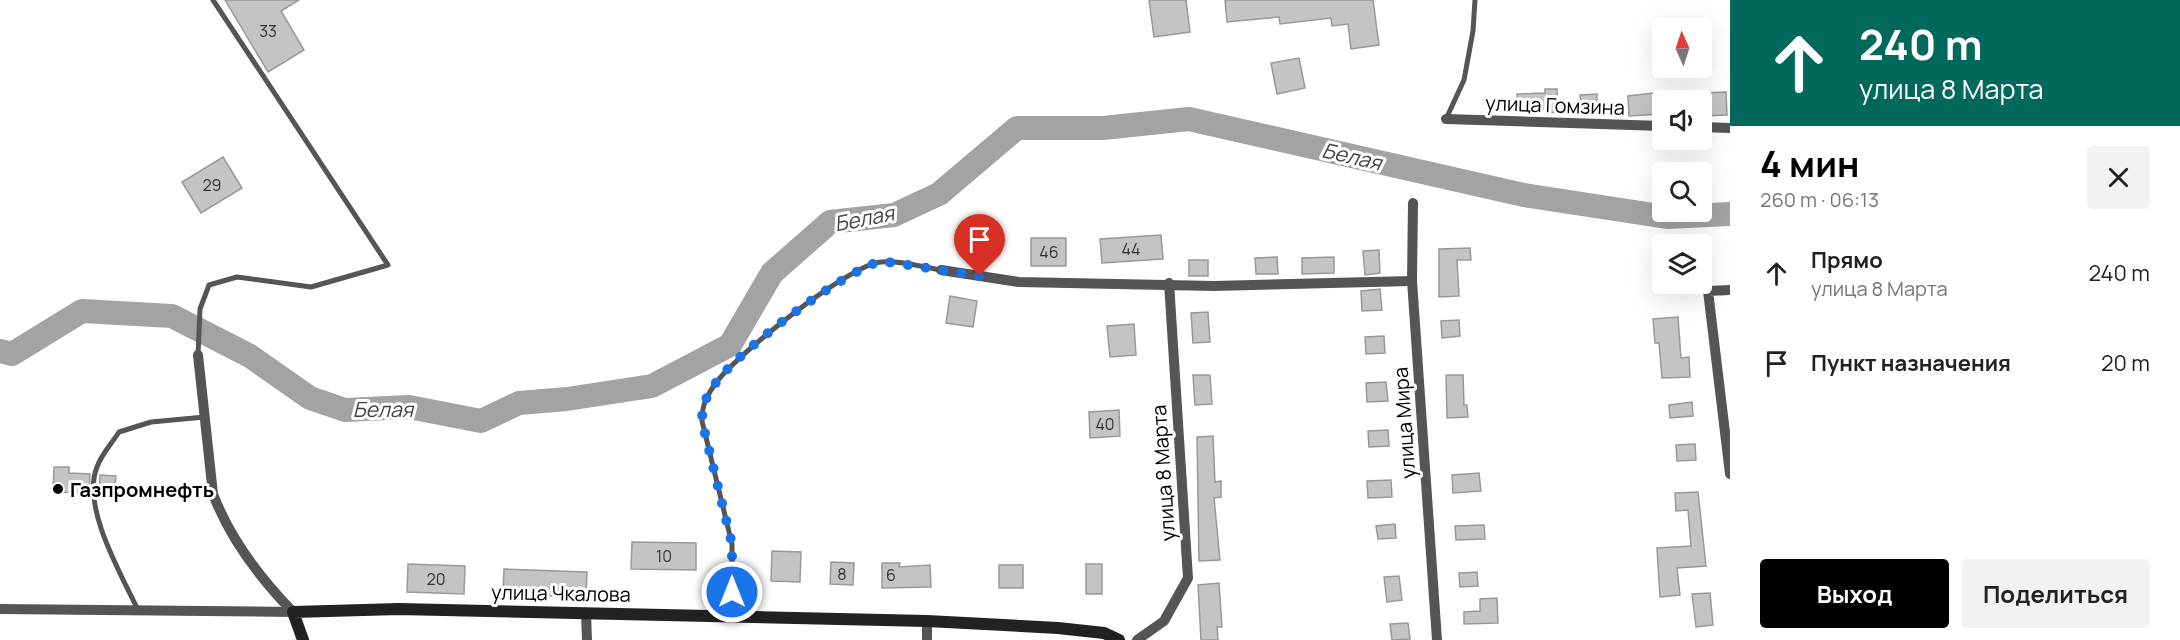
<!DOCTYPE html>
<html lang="ru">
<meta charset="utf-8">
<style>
:root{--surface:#fff;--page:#f2f2f2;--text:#222;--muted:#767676;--accent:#000}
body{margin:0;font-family:Manrope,sans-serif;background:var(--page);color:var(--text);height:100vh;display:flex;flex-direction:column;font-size:22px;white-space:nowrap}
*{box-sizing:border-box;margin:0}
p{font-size:20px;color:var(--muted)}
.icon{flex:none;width:33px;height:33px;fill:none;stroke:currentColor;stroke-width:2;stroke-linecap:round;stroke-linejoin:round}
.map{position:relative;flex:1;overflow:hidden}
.details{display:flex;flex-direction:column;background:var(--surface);width:450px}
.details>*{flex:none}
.banner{background:#00695c;color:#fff;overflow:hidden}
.needle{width:39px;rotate:357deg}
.buttons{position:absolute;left:1652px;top:18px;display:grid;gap:12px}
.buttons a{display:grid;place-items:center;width:60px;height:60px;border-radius:6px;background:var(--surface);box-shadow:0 6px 24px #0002;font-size:30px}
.pin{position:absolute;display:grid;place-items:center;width:51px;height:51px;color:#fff;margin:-62px -26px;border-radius:50% 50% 50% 0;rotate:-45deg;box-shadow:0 0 6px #0007}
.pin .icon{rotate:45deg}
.me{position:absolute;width:66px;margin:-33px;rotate:0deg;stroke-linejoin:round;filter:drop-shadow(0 0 4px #0008)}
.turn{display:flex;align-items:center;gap:21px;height:126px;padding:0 30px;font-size:27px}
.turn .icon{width:78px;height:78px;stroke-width:2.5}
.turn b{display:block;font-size:42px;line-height:51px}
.round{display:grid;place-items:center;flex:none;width:63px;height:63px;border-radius:6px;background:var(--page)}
.summary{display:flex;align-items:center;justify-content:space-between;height:102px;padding:0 30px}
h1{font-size:36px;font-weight:700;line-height:45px;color:var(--accent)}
.action{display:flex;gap:12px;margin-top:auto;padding:12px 30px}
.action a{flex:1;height:69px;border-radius:6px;background:var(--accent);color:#fff;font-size:24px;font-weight:700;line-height:69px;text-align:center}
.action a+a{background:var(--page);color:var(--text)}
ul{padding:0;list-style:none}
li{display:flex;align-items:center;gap:18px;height:90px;padding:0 30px}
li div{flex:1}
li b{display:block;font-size:22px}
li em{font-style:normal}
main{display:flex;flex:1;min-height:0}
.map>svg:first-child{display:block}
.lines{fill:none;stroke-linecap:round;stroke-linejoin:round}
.river{stroke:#a3a3a3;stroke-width:24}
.building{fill:#c4c4c4;stroke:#999;stroke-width:1.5}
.lane{stroke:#555;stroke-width:5}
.street{stroke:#555;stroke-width:10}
.secondary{stroke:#222;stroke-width:12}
.route{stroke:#1a73e8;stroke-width:10;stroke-dasharray:0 18}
.poi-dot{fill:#000;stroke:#fff;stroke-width:2}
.labels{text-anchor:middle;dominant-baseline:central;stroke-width:6;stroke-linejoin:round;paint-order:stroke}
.number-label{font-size:16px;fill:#313131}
.street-label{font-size:20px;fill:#000;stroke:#fff}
.poi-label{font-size:20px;font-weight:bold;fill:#000;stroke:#fff;text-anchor:start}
.water-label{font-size:21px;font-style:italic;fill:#444;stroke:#fff}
</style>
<main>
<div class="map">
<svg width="1730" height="640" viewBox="0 0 1730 640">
<rect width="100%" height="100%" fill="#fff"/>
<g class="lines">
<!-- river -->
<polyline class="river" points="0,351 12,354 82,311 172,316 250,356 310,398 345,410 409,407 481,421 519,403 567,399 652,386 730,345 772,273 830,222 894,215 939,194 1017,128 1103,128 1189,119 1524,195 1667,217 1730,214"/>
</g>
<!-- building -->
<g class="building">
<polygon points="225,0 299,0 281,11 304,50 268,72"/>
<polygon points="1149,0 1186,0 1190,32 1154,37"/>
<polygon points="1225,0 1373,0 1379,45 1351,49 1348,24 1332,26 1331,18 1280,24 1279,17 1227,22"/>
<polygon points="1299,58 1305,88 1277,94 1271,63"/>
<polygon points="1545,89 1557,89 1558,112 1546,113 1546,109 1518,111 1517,94 1545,93"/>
<polygon points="1662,92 1662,114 1629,116 1628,96"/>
<polygon points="1726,92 1727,115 1702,116 1701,93"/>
<polygon points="1597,94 1597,114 1581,114 1580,95"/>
<polygon points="223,157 242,188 201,213 182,182"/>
<polygon points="1161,235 1163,259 1102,263 1100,239"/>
<rect x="1031" y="238" width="35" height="28"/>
<polygon points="1470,248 1471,260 1457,260 1459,296 1439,297 1439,249"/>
<polygon points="1379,250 1380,273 1365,275 1363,251"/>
<polygon points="1277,257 1278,274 1256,274 1255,258"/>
<polygon points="1334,257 1334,273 1302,274 1302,258"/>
<rect x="1189" y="260" width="19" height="16"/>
<polygon points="1380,289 1382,310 1362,311 1361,291"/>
<polygon points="950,296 977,301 973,327 946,323"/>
<polygon points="1208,312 1210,342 1193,343 1191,313"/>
<polygon points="1678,317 1681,358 1689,357 1690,377 1662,378 1659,343 1655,343 1653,319"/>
<polygon points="1459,320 1460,336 1442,338 1441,321"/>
<polygon points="1134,324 1136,355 1110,357 1107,326"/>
<polygon points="1384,336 1385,353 1366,354 1365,337"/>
<polygon points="1193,375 1210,375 1212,404 1195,405"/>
<polygon points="1446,375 1463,375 1464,405 1467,405 1468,417 1447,418"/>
<polygon points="1386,382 1388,401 1367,402 1366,383"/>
<polygon points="1692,402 1693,416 1670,418 1669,405"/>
<polygon points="1119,410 1120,436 1090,438 1089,412"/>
<polygon points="1388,430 1389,446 1369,447 1368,431"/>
<polygon points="1213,436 1215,482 1221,481 1221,497 1214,498 1220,560 1199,561 1197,437"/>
<polygon points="1695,444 1696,460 1677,461 1676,445"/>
<polygon points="54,467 69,467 69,473 90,474 89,493 53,492"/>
<polygon points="1479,473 1481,491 1453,493 1452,475"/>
<polygon points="100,475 116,476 114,495 99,494"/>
<polygon points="1391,480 1392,497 1368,498 1367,481"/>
<polygon points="1698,492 1706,566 1677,568 1680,595 1660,597 1657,548 1691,546 1688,510 1676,511 1675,493"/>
<polygon points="1395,524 1396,538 1378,539 1376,526"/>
<polygon points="1484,525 1485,539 1456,540 1455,526"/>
<polygon points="632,542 696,543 696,570 631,569"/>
<polygon points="772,551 801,552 800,582 771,581"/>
<polygon points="831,562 854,563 853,585 830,584"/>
<polygon points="882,563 900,563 899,567 930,565 931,587 882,588"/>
<polygon points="408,564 465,566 464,594 407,592"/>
<rect x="1086" y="564" width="16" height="30"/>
<rect x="999" y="565" width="24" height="23"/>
<polygon points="504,569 587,572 586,597 503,594"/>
<polygon points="1477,572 1478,586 1460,587 1459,573"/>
<polygon points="1399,576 1402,600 1387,602 1384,577"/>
<polygon points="1219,583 1222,627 1217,627 1218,640 1201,640 1198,585"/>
<polygon points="1710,593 1713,625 1696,627 1692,594"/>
<polygon points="1497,598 1498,623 1464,624 1464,612 1480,611 1480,599"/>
<polygon points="1408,623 1410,639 1392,640 1390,624"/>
</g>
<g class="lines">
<!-- lane -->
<g class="lane">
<polyline points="1446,119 1464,80 1473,31 1475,0"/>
<polyline points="198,355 200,309 209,285 237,277 311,287 388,265 213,0"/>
<path d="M138 610C121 574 81 506 97 467 101 455 112 443 119 432L151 422 205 417"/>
<path d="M732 616V544L702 421C702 407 705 399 713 387 730 359 850 264 881 262 900 260 922 267 941 270"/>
</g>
<!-- street -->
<g class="street">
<polyline points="1446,119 1662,126"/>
<polyline points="1701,127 1730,128"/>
<polyline points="1413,203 1412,281 1437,640"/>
<polyline points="941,270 1019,282 1214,286 1412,281"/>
<polyline points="1730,290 1708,291 1730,474"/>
<path d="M198 355 213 494C230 539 259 577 293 612"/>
<polyline points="0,609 293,612"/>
<polyline points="586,613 587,640"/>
<polyline points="927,640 927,621"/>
<polyline points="1137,640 1164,621 1188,578 1169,283"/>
</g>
<!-- secondary -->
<polyline class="secondary" points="303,640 293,612 399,609 927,621 1058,628 1104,633 1119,640"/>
</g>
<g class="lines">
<!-- route -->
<path class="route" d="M732 592V544L702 421C702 407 705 399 713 387 734 353 843 272 881 261L980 276"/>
</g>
<!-- markers -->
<circle class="poi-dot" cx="58" cy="489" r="6"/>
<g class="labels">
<!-- number labels -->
<g class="number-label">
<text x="268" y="31">33</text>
<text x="212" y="185">29</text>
<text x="1131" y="249">44</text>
<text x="1049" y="252">46</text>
<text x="1105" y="424">40</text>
<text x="664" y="556">10</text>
<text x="842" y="574">8</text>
<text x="891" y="575">6</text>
<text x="436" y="579">20</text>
</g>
<!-- street labels -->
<g class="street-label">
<text transform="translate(1555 105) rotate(2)">улица Гомзина</text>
<text transform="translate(1404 423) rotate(-94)">улица Мира</text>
<text transform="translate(1163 473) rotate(-94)">улица 8 Марта</text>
<text transform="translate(561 593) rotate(1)">улица Чкалова</text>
</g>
<!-- poi labels -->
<g class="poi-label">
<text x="70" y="489">Газпромнефть</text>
</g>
<!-- water labels -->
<g class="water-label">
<text transform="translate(1352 156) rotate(13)">Белая</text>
<text transform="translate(864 218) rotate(-11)">Белая</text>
<text x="383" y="409">Белая</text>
</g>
</g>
</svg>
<div class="buttons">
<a><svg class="needle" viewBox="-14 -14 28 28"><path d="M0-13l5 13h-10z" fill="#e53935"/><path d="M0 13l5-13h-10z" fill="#767676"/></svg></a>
<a><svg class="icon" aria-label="sound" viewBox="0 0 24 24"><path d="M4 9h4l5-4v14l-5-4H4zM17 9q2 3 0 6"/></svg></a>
<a><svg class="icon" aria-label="search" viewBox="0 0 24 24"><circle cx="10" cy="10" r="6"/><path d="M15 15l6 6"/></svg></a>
<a><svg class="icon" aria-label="layers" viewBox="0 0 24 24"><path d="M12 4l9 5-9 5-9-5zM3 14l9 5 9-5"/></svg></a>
</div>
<div class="pin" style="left:980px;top:276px;background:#d93025"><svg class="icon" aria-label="arrive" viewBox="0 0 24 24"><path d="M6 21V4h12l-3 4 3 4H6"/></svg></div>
<svg class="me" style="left:732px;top:592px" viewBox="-20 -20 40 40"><circle r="17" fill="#1a73e8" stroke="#fff" stroke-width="3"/><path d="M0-11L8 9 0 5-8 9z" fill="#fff"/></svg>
</div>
<section class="details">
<div class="banner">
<div class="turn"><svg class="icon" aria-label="ahead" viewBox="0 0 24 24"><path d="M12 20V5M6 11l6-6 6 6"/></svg><div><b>240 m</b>улица 8 Марта</div></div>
</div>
<div class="summary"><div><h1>4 мин</h1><p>260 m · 06:13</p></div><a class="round"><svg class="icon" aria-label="close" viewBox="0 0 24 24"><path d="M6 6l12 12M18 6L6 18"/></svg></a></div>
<ul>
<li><svg class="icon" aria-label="ahead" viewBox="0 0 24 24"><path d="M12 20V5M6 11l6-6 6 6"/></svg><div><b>Прямо</b><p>улица 8 Марта</p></div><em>240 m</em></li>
<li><svg class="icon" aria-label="arrive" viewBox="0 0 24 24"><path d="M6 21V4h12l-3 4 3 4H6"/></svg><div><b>Пункт назначения</b></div><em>20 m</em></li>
</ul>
<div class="action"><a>Выход</a><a>Поделиться</a></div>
</section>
</main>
